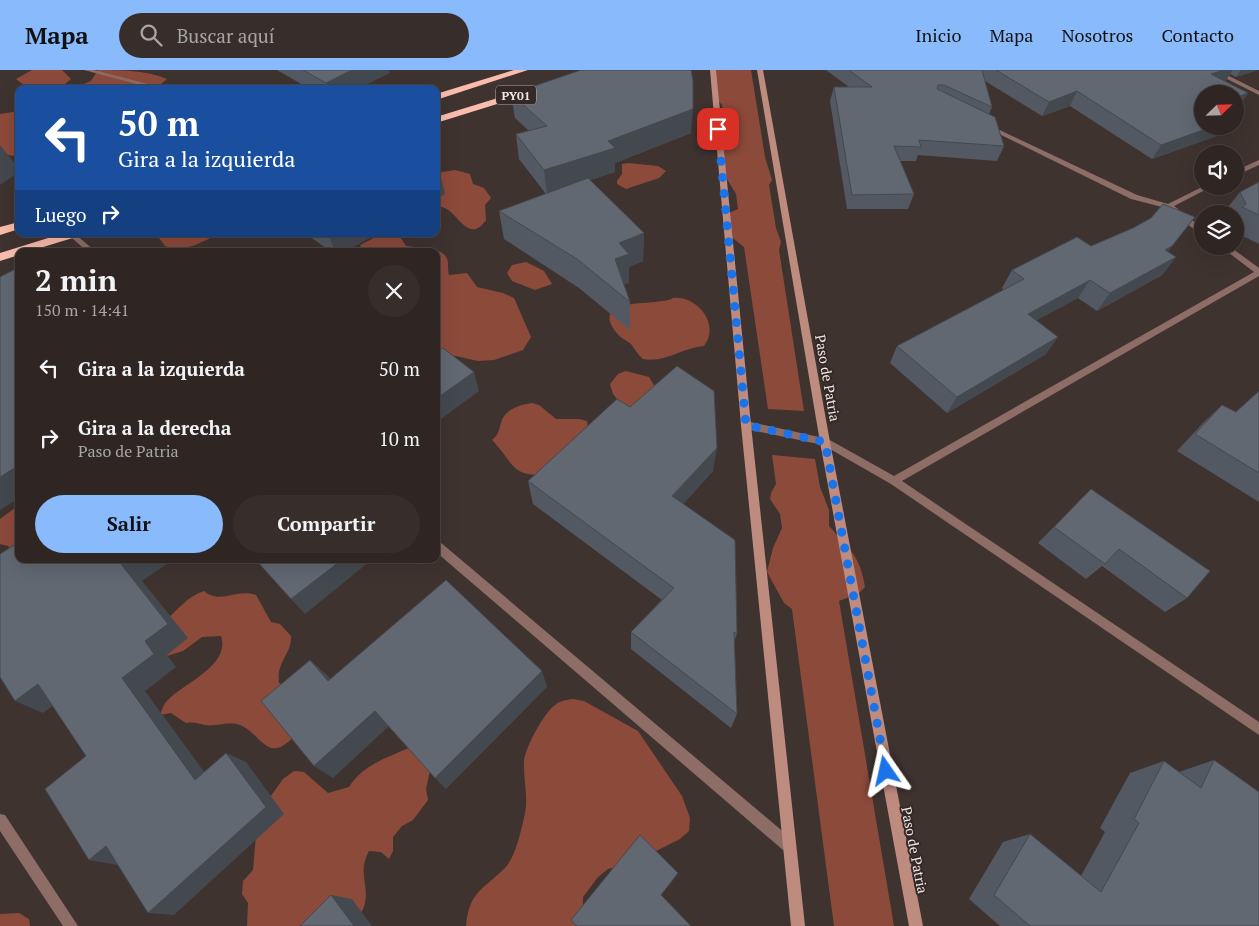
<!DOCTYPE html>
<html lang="es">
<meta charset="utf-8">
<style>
:root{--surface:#2f2624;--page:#372e2c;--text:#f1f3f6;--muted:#a7a5a6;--line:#4a4341;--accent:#89bafc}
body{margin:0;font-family:"PT Serif",serif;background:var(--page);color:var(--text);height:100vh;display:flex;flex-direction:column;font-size:19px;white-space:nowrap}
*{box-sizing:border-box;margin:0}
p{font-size:16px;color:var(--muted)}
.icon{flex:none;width:28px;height:28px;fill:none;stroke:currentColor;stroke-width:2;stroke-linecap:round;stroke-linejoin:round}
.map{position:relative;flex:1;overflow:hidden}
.drawer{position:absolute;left:15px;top:178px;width:425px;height:315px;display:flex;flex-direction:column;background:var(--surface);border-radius:10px;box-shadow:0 5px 20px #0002,0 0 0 1px var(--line)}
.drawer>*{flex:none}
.hud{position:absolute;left:15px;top:15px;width:425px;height:152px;border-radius:10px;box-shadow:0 5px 20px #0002,0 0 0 1px var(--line);background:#1a4fa0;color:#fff;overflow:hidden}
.needle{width:32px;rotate:67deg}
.fabs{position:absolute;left:1194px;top:15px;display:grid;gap:10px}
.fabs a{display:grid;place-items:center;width:50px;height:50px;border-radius:50%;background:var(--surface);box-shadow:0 5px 20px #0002,0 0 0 1px var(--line);font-size:25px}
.pin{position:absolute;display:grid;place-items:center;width:42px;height:42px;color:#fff;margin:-21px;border-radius:10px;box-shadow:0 2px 8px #0006}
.me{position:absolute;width:55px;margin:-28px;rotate:349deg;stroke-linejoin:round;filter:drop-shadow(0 0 4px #0008)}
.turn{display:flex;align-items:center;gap:18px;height:105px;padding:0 20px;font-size:22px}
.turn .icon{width:65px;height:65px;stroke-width:2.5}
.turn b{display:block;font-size:35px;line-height:42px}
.then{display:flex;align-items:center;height:48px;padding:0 20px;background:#0003;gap:10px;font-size:19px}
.round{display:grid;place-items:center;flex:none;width:52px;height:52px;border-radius:26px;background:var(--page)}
.summary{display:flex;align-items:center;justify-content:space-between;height:85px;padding:0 20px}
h1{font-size:30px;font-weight:800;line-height:38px}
.action{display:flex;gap:10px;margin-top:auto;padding:10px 20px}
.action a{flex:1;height:58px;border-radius:30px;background:var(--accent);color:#111;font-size:20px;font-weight:800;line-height:58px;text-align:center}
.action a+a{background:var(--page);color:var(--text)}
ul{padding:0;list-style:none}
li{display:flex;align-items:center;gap:15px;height:70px;padding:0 20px}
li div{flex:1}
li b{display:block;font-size:19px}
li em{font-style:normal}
header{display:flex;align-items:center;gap:30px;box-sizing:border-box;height:70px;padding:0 25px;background:var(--accent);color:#111}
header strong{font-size:24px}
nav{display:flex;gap:28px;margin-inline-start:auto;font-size:18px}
.search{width:350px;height:45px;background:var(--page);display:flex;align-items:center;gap:12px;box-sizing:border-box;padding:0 18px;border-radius:28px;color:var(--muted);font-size:19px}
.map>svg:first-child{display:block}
.green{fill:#8c4a3b}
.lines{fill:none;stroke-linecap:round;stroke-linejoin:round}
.street{fill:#8d6d66;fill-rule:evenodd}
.secondary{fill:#be8b7f;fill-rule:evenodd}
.highway{fill:#fabcad;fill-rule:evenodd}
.wall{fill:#535962}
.shaded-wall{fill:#444950}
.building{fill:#616872;stroke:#444950}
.route{stroke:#1a73e8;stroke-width:9;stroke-dasharray:0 16.2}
.labels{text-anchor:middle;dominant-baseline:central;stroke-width:4;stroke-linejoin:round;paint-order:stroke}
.shield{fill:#352927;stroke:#b8afad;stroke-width:1}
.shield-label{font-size:12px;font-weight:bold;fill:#f0e8e7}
.street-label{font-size:14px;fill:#f0e8e7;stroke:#352927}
</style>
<header>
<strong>Mapa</strong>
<div class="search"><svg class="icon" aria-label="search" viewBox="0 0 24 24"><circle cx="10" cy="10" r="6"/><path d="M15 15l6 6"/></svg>Buscar aquí</div>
<nav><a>Inicio</a><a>Mapa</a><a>Nosotros</a><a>Contacto</a></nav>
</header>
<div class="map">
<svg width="1259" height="856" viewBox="0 0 1259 856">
<rect width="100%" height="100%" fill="#3f3330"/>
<!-- green -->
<g class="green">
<polygon points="32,0 62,0 71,9 59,19 29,19 16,9"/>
<path d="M98 0C122 0 145 0 167 9L155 19H71L91 11Z"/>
<polygon points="713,0 751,0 765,87 772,110 769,115 776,158 781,172 779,180 804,341 768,339 744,177 729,165 729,143 738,139 736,124 721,99 715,57 725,52 722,35 716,28"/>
<polygon points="19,41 19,82 13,86 0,83 0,44"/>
<polygon points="628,93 658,96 666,101 659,108 626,119 617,114 617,111 622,104 622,94"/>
<path d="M455 100 470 104 473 114 484 118 491 128 485 135 486 150C472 170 462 153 451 142 447 138 441 137 436 135V103Z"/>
<path d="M156 164H217C202 173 182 183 165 176Z"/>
<path d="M382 164H398L406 176C419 178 447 176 448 193 448 197 448 201 449 205L467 203 477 217 503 223 514 228 531 267 523 280 494 290 478 291 451 285 436 289V181H363L360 175Z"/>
<polygon points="526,192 544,201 552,214 535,220 512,211 507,203 512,195"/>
<path d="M673 228C697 225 721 255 704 276 681 278 666 293 643 289 638 285 635 279 631 274 626 270 619 267 616 262 588 225 661 237 673 228Z"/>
<polygon points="626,301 649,307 660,325 625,339 613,324 610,314 618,304"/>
<path d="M532 333 539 335 556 349H579L587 351 588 357 549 404C511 408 515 394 492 370 501 363 498 358 503 348 507 339 522 334 532 333Z"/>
<path d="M772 385 815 389 820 417 829 440V456C849 479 860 485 865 517L859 523 839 531 894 856H834L792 539 784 533 767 502 773 478 782 458 780 444 770 429 771 423 776 414Z"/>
<polygon points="19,435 19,487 15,487 8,476 0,474 0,449"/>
<path d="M204 521C220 535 237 518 256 525L271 552 280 554 291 566C292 584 276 592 279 613L287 618 297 663C267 698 262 663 240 655 228 651 216 657 205 655 197 653 194 652 186 653L171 643 160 645C162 640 163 635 167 631 183 613 231 596 221 566L202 567 183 581 164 587 165 551C178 540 186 527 204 521Z"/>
<path d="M573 629 584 631 638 661 682 726 690 748 689 761 680 769 630 794 608 799 598 807 583 827 582 854 580 856H466C469 821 484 819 505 798 515 787 520 765 523 752 530 729 523 712 524 691 526 676 544 643 555 635 561 630 567 630 573 629Z"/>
<path d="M409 678 431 696 426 719 428 730 413 750 402 756 393 767V781L389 789 381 782 369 781C353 811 381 823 352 856H247L248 833 242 824 243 811 253 800 256 765 268 730 283 709 294 701 304 702 328 723 349 717C363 695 386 688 409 678Z"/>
<polygon points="19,843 29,849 30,856 0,856 0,844"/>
</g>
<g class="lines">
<!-- street -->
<g class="street">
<polygon points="84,0 94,0 167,19 155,19"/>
<polygon points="1209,0 1217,0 1259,21 1259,25"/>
<polygon points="989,55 1137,125 1168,134 1204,116 1213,116 1174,136 1202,158 1202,163 1199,163 1166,138 1131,129 987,58 987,56"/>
<polygon points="1259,90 1259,95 1235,106 1235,101"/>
<polygon points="67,164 75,164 95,181 87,181"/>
<polygon points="1220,176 1229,176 1259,198 1259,206 902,411 1259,652 1259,665 891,414 823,375 746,359 741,355 746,351 828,369 894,406 1254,202"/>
<polygon points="436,471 440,472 793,770 795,775 793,780 788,782 783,780 436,482"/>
<polygon points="0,744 5,745 78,856 63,856 0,761"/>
</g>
<!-- secondary -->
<g class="secondary">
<polygon points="710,0 716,0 751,355 805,856 791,856 741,355"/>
<polygon points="757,0 763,0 830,372 923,856 909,856 820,372"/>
</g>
<!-- highway -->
<g class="highway">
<polygon points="514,0 528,0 436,30 436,24"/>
<polygon points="530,18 535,21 533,23 436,53 436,47"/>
<polygon points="19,152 19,159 0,165 0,157"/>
<polygon points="61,164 78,164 76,167 30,181 19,181 19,185 0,191 0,183"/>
</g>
</g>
<!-- wall -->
<g class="wall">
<polygon points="277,0 388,0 389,3 357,19 310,19"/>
<polygon points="826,0 1258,0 1236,7 1230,4 1226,10 1224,11 1248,23 1238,38 1235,39 1235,24 1202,24 1225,63 1152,89 1070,36 1042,46 985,11 992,37 989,44 1004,76 997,91 918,85 916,91 900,91 914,124 908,139 847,139 830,31 834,17 849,17"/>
<polygon points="511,24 691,63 615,93 615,102 590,110 644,163 643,191 629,197 629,213 624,214 630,232 630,260 579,218 504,169 499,141 546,124 519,89 516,64 529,61 515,48"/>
<polygon points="1259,112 1259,174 1235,162 1235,144 1225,144 1224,142 1240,122"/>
<polygon points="306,164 376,164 346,181 330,181"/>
<polygon points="1091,176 1168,182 1176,187 1162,205 1097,241 1078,228 1036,250 1046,284 947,343 890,293 897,276 1004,220 1002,218 1012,200"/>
<polygon points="1259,321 1259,432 1177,381 1204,352 1222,335 1236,342"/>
<polygon points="630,337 713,401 683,434 737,564 734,572 737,644 731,658 631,579 631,562 662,530 533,434 528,411"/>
<polygon points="1091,419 1187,528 1165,542 1102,496 1086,509 1038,473"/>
<polygon points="1214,690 1259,856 1000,856 969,829 1003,772 1030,764 1081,806 1105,762 1100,758 1130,703 1164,691 1179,702"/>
</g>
<!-- shaded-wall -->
<g class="shaded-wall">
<polygon points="352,0 388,0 389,3 357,19 328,19 326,13"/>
<polygon points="1224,0 1233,0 1226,10 1202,18 1211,4"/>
<polygon points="1241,0 1258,0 1236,7"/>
<polygon points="1077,21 1070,36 1042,46 1049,32"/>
<polygon points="1248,23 1238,38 1235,39 1235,28"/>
<polygon points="693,39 691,63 615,93 615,102 547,124 544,100 608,71"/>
<polygon points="1214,56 1230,56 1225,63 1152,89 1161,75"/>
<polygon points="0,75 19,99 19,102 0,115"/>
<polygon points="438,95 445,124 436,129 436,96"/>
<polygon points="1195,147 1158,194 1165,180"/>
<polygon points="644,163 643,191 629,197 629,213 616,217 615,189 619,173"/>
<polygon points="328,164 376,164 346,181 335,181"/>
<polygon points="1176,187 1162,205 1097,241 1110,223"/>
<polygon points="1090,210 1078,228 1017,261 1028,244"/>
<polygon points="1058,267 1046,284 947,343 957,327"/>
<polygon points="474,302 479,321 437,352 436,349 436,329"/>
<polygon points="717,378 713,401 670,448 672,426"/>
<polygon points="18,396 19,428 0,440 0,407"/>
<polygon points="130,489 174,489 142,511 188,568 167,585 176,597 145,621 216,718 195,710 122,608 145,571 121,494"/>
<polygon points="343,489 366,489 369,492 305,544 291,529"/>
<polygon points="310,590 328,606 345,626 328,611"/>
<polygon points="542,601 547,617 446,719 435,708"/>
<polygon points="38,614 65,627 43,643 15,631"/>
<polygon points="375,641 390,655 333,708 314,696"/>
<polygon points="226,683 246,692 284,744 174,845 148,843"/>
<polygon points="106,776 133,781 117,795 89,790"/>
<polygon points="331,825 352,829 372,856 354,856"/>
</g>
<!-- building -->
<g class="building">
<polygon points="303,0 352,0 326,13"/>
<polygon points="581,0 691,0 693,11 693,39 608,71 615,78 544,100 516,64 547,56 511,24"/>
<polygon points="849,0 982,0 992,37 944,15 938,15 937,19 995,47 1004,76 919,70 921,77 894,76 914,124 852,125 834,17 872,17"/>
<polygon points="996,0 1224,0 1211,4 1248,23 1235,28 1235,24 1202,24 1202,56 1214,56 1161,75 1077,21 1049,32"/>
<polygon points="588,108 644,163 619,173 629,184 615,189 630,232 577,189 499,141"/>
<polygon points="1259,112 1259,145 1242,137 1246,134 1240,122"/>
<polygon points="1163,134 1195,147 1172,176 1165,180 1176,187 1110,223 1090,210 1028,244 1058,267 957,327 897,276 1024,209 1012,200 1077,167 1091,176 1133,158 1151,148"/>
<polygon points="19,197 19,397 18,396 0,407 0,207"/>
<polygon points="443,278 474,302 436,329 436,283"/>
<polygon points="677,296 714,321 717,378 672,426 735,470 737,564 734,562 737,644 631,562 674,518 528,411 617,329 630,337"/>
<polygon points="1259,321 1259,403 1195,364 1222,335 1236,342"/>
<polygon points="1091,419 1210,501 1187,528 1119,479 1105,494 1054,457"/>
<polygon points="19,472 19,489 130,489 121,494 168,554 145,571 154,584 122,608 195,710 226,683 266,737 148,843 106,776 89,790 45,719 86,686 38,614 15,631 0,607 0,484"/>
<polygon points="255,489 343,489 291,529"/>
<polygon points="446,510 542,601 435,708 375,641 314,696 261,631 310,590 328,611"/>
<polygon points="1214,690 1259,722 1259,856 1030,856 994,825 1030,764 1101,822 1139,753 1134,749 1164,691 1201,718"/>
<polygon points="640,765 678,803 661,825 691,856 577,856 571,850"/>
<polygon points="331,825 354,856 300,856"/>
</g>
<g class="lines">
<!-- route -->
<polyline class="route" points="718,59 746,355 825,372 886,701"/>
</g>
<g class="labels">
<!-- shield labels -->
<rect class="shield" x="496" y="15.5" width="40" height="19" rx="4"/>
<g class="shield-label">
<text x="516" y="25">PY01</text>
</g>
<!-- street labels -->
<g class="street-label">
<text transform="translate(828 308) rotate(80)">Paso de Patria</text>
<text transform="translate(915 780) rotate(79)">Paso de Patria</text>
</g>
</g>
</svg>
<div class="fabs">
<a><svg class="needle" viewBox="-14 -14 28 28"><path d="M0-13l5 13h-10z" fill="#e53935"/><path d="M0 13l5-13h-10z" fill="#a7a5a6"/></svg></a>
<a><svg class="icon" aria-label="sound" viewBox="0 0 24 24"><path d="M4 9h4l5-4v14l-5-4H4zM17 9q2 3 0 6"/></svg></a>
<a><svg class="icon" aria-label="layers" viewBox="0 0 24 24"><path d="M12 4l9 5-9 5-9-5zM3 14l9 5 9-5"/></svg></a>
</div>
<div class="pin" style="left:718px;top:59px;background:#d93025"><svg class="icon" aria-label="arrive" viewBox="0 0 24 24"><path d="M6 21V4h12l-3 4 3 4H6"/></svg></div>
<svg class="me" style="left:886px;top:701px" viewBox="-20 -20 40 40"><path d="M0-17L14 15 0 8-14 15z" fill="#1a73e8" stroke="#fff" stroke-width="4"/></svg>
<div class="hud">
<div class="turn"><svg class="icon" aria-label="left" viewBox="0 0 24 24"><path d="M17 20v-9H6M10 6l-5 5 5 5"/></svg><div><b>50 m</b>Gira a la izquierda</div></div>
<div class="then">Luego<svg class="icon" aria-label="right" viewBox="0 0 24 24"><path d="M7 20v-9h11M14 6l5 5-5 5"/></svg></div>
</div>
<section class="drawer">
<div class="summary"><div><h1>2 min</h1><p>150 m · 14:41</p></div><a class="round"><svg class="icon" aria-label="close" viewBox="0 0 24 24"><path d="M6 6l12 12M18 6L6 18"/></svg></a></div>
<ul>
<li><svg class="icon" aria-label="left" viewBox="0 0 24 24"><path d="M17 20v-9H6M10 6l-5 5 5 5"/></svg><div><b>Gira a la izquierda</b></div><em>50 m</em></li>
<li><svg class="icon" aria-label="right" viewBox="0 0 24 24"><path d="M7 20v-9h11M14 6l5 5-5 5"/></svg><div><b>Gira a la derecha</b><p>Paso de Patria</p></div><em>10 m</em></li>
</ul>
<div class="action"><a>Salir</a><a>Compartir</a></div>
</section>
</div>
